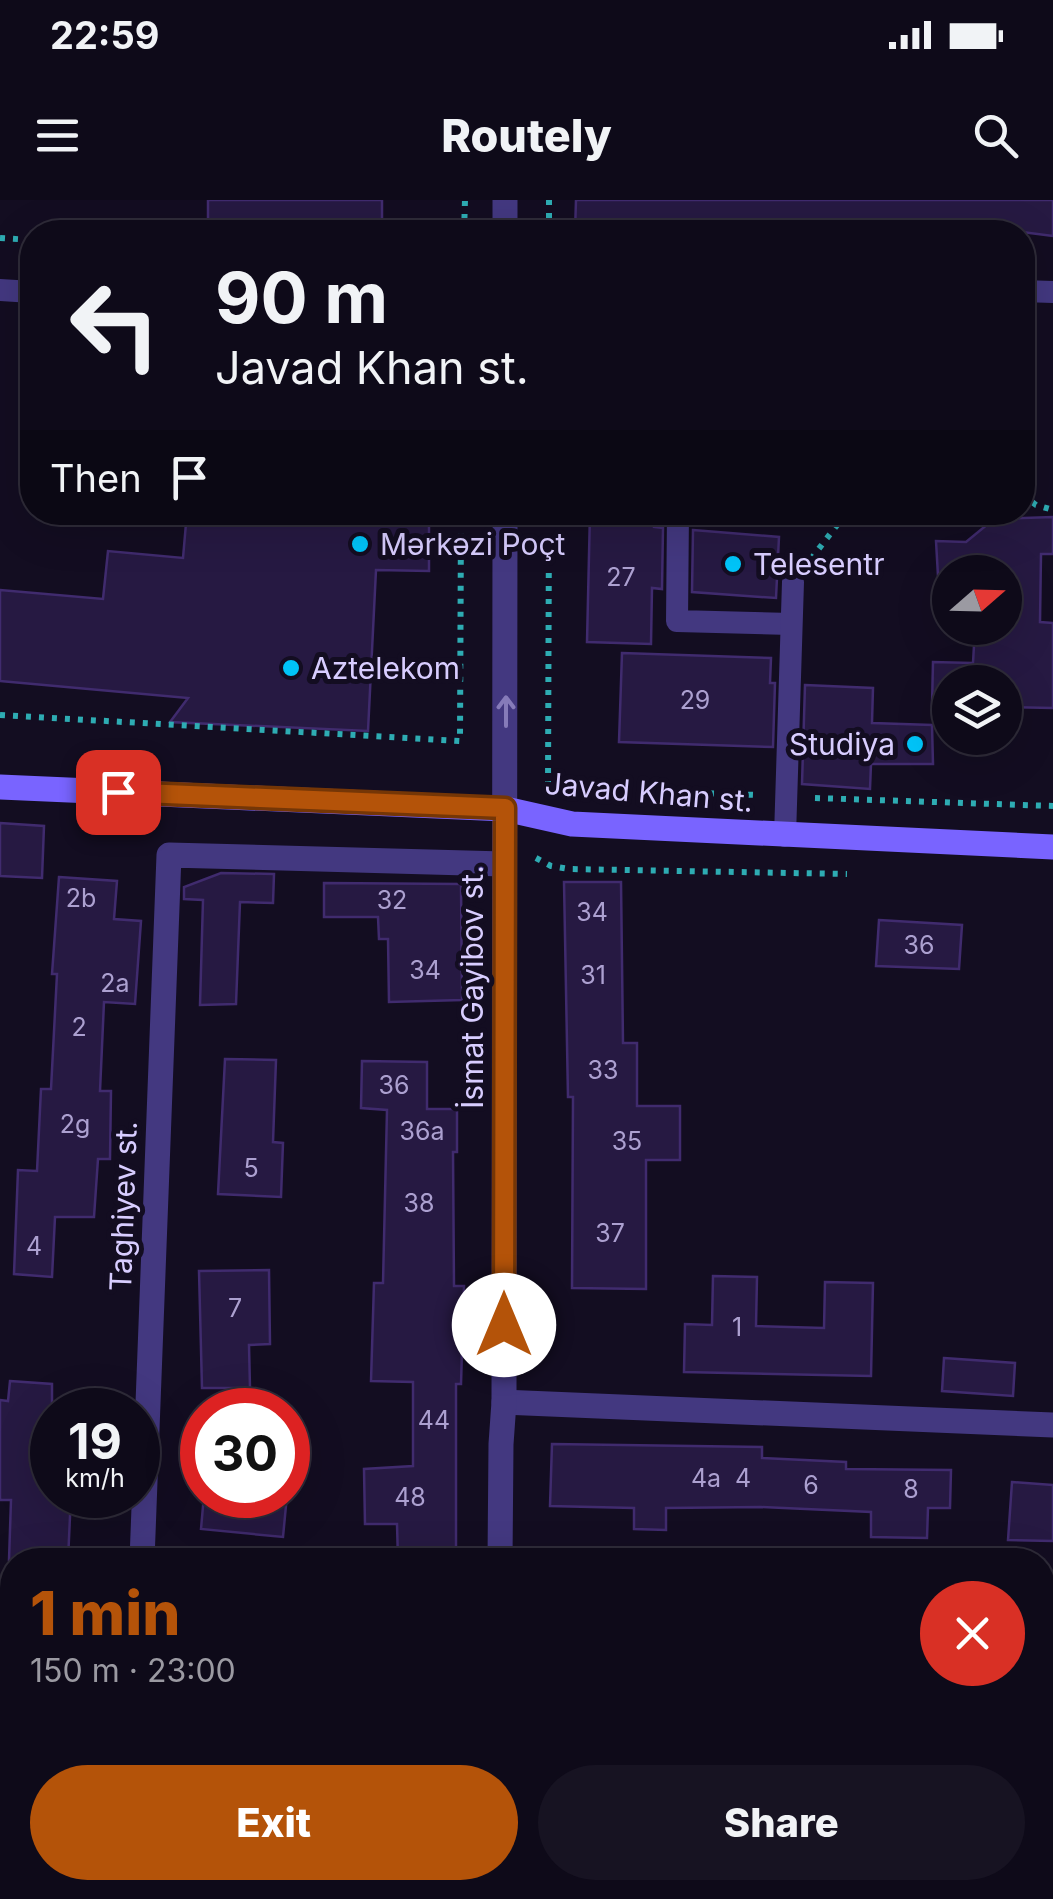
<!DOCTYPE html>
<meta charset="utf-8">
<style>
:root{--surface:#0e0a19;--page:#171322;--text:#f1f3f6;--muted:#9b9aa2;--line:#2e2b38;--accent:#b45309}
body{margin:0;font-family:Inter,sans-serif;background:var(--page);color:var(--text);height:100vh;display:flex;flex-direction:column;font-size:38px;white-space:nowrap}
*{box-sizing:border-box;margin:0}
p{font-size:32px;color:var(--muted)}
.icon{flex:none;width:55px;height:55px;fill:none;stroke:currentColor;stroke-width:2;stroke-linecap:round;stroke-linejoin:round}
.map{position:relative;flex:1;overflow:hidden}
.details{position:absolute;left:0px;top:1348px;width:1055px;height:352px;display:flex;flex-direction:column;background:var(--surface);border-radius:40px 40px 0 0;box-shadow:0 10px 40px #0002,0 0 0 2px var(--line)}
.details>*{flex:none}
.banner{position:absolute;left:20px;top:20px;width:1015px;height:305px;border-radius:40px;box-shadow:0 10px 40px #0002,0 0 0 2px var(--line);background:#0e0a19;color:var(--text);overflow:hidden}
.needle{width:65px;rotate:70deg}
.buttons{position:absolute;left:932px;top:355px;display:grid;gap:20px}
.buttons a{display:grid;place-items:center;width:90px;height:90px;border-radius:50%;background:var(--surface);box-shadow:0 10px 40px #0002,0 0 0 2px var(--line);font-size:50px}
.speed{position:absolute;left:30px;top:1188px;display:flex;gap:20px;font-size:50px;font-weight:700;text-align:center}
.speed>*{display:grid;place-content:center;width:130px;height:130px;border-radius:50%;background:var(--surface);box-shadow:0 10px 40px #0002,0 0 0 2px var(--line);line-height:1}
.speed small{font-size:25px;font-weight:400}
.speed .limit{border:15px solid #d22;background:#fff;color:#111}
.pin{position:absolute;display:grid;place-items:center;width:85px;height:85px;color:#fff;margin:-42px;border-radius:20px;box-shadow:0 5px 15px #0006}
.me{position:absolute;width:110px;margin:-55px;rotate:0deg;stroke-linejoin:round;filter:drop-shadow(0 0 8px #0008)}
.turn{display:flex;align-items:center;gap:35px;height:210px;padding:0 30px;font-size:45px}
.turn .icon{width:130px;height:130px;stroke-width:2.5}
.turn b{display:block;font-size:70px;line-height:85px}
.then{display:flex;align-items:center;height:95px;padding:0 30px;background:#0003;gap:20px;font-size:38px}
.round{display:grid;place-items:center;flex:none;width:105px;height:105px;border-radius:52px;background:var(--page)}
.summary{display:flex;align-items:center;justify-content:space-between;height:170px;padding:0 30px}
h1{font-size:60px;font-weight:800;line-height:75px;color:var(--accent)}
.cta{display:flex;gap:20px;margin-top:auto;padding:20px 30px}
.cta a{flex:1;height:115px;border-radius:60px;background:var(--accent);color:#fff;font-size:40px;font-weight:800;line-height:115px;text-align:center}
.cta a+a{background:var(--page);color:var(--text)}
.status{display:flex;justify-content:space-between;align-items:center;height:70px;padding:0 50px;background:var(--surface);direction:ltr}
.status svg{height:28px;fill:currentColor}
header{display:flex;justify-content:space-between;align-items:center;height:130px;padding:0 30px;background:var(--surface);font-size:45px;font-weight:800}
.map>svg:first-child{display:block}
.building{fill:#261942;stroke:#402b6e;stroke-width:2.5}
.lines{fill:none;stroke-linecap:round;stroke-linejoin:round}
.path{stroke:#2eacb3;stroke-width:6;stroke-dasharray:5 8;stroke-linecap:butt}
.lane{stroke:#433880;stroke-width:22}
.street{stroke:#433880;stroke-width:25}
.secondary{stroke:#7964ff;stroke-width:25}
.oneway{stroke:#867bb9}
.route-casing{stroke:#753606;stroke-width:25}
.route{stroke:#b45309;stroke-width:18}
.poi-dot{fill:#00c4f8;stroke:#130d21;stroke-width:4}
.labels{text-anchor:middle;dominant-baseline:central;stroke-width:10;stroke-linejoin:round;paint-order:stroke}
.number-label{font-size:25px;fill:#aca0d0}
.poi-label{font-size:30px;fill:#d8cdff;stroke:#130d21;text-anchor:start}
.street-label{font-size:30px;fill:#d8cdff;stroke:#130d21}
</style>
<div class="status"><b>22:59</b><svg viewBox="0 0 49 12"><path d="M0 12V9h3v3zM5 12V6h3v6zM10 12V3h3v9zM15 12V0h3v12zM26 1h20v11H26zM47 4h2v5h-2z"/></svg></div>
<header><svg class="icon" aria-label="menu" viewBox="0 0 24 24"><path d="M4 6h16M4 12h16M4 18h16"/></svg>Routely<svg class="icon" aria-label="search" viewBox="0 0 24 24"><circle cx="10" cy="10" r="6"/><path d="M15 15l6 6"/></svg></header>
<div class="map">
<svg width="1053" height="1699" viewBox="0 0 1053 1699">
<rect width="100%" height="100%" fill="#130d21"/>
<!-- building -->
<g class="building">
<polygon points="208,0 382,0 382,32 208,27"/>
<polygon points="576,0 1053,0 1053,36 1022,32 575,32"/>
<polygon points="187,312 265,312 264,318 342,317 342,312 429,312 429,371 376,370 368,531 170,522 188,498 0,481 0,390 103,399 108,351 183,358"/>
<polygon points="590,312 654,312 654,327 663,328 662,389 652,388 651,444 587,442"/>
<polygon points="1053,317 1053,354 1041,354 1040,422 1053,423 1053,508 1005,507 1005,482 950,482 950,506 932,506 933,462 973,463 975,428 1005,428 1005,372 950,372 950,412 940,411 936,341 966,342 994,319"/>
<polygon points="693,330 779,337 776,398 692,392"/>
<polygon points="622,453 771,458 770,483 775,483 773,547 619,542"/>
<polygon points="805,485 873,488 872,523 932,525 933,564 871,564 870,589 802,584"/>
<polygon points="0,623 44,626 42,678 0,676"/>
<polygon points="221,673 274,674 273,703 240,702 236,804 200,805 203,700 184,699 184,687"/>
<polygon points="59,677 117,681 114,719 141,721 135,804 104,802 100,891 111,891 110,959 98,959 94,1017 55,1017 52,1077 14,1074 18,970 37,971 41,889 51,889 57,774 52,774"/>
<polygon points="564,682 621,682 623,843 637,843 637,906 680,906 680,960 646,960 646,1089 572,1088 573,897 568,897"/>
<polygon points="324,683 461,684 462,800 389,802 388,739 379,739 378,717 324,717"/>
<polygon points="879,720 962,725 959,769 876,766"/>
<polygon points="225,859 276,860 273,942 283,943 281,997 218,994"/>
<polygon points="362,861 427,862 427,909 457,909 457,952 453,952 454,1086 464,1086 461,1184 456,1184 456,1360 398,1360 397,1324 365,1324 364,1269 413,1266 413,1182 371,1181 374,1083 383,1083 387,910 361,908"/>
<polygon points="269,1070 270,1144 249,1145 250,1188 202,1188 199,1071"/>
<polygon points="713,1076 757,1077 756,1126 824,1128 825,1082 873,1083 871,1176 684,1172 685,1124 712,1125"/>
<polygon points="944,1158 1015,1163 1013,1196 942,1191"/>
<polygon points="10,1181 52,1184 52,1295 71,1295 68,1360 9,1360 11,1300 0,1300 0,1200 8,1201"/>
<polygon points="552,1244 762,1247 762,1258 846,1262 846,1269 951,1270 950,1308 928,1308 927,1338 871,1337 871,1312 761,1307 666,1308 666,1330 634,1329 634,1308 550,1306"/>
<polygon points="1012,1282 1053,1285 1053,1341 1008,1340"/>
<polygon points="204,1295 287,1295 283,1337 201,1329"/>
</g>
<g class="lines">
<!-- path -->
<g class="path">
<polyline points="549,0 549,32"/>
<polyline points="464,32 465,0"/>
<polyline points="0,38 32,40"/>
<polyline points="1022,294 1036,305 1053,310"/>
<polyline points="811,359 847,312"/>
<polyline points="0,515 460,541 461,312"/>
<polyline points="548,586 549,312"/>
<polyline points="670,592 757,595"/>
<polyline points="815,598 1053,606"/>
<polyline points="536,658 551,666 569,669 847,674"/>
</g>
<!-- lane -->
<g class="lane">
<polyline points="0,90 32,92"/>
<polyline points="1022,91 1053,92"/>
<polyline points="678,312 677,421 791,424"/>
<polyline points="785,636 793,382"/>
</g>
<!-- street -->
<g class="street">
<polyline points="505,0 505,32"/>
<polyline points="504,1202 1053,1225"/>
<polyline points="142,1360 169,655 504,664"/>
<polyline points="500,1360 501,1244 504,1202 505,312"/>
<polyline points="1042,1469 1053,1464"/>
<polyline points="231,1688 236,1699"/>
</g>
<!-- secondary -->
<polyline class="secondary" points="0,587 505,609 572,624 1053,647"/>
</g>
<!-- one-way arrows -->
<defs><path id="oneway-shaft" d="M-6 0H5M1.5-3L5.5 0L1.5 3" fill="none" stroke-width="1.6" stroke-linecap="round" stroke-linejoin="round" transform="scale(2.5)"/></defs>
<use class="oneway" href="#oneway-shaft" transform="translate(506 511) rotate(-90)"/>
<g class="lines">
<defs>
<polyline id="route" points="118,592 505,608 504,1125"/>
</defs>
<!-- route casing -->
<use href="#route" class="route-casing"/>
<!-- route -->
<use href="#route" class="route"/>
</g>
<!-- markers -->
<g class="poi-dot">
<circle cx="360" cy="344" r="10"/>
<circle cx="733" cy="364" r="10"/>
<circle cx="291" cy="468" r="10"/>
<circle cx="915" cy="544" r="10"/>
</g>
<g class="labels">
<!-- number labels -->
<g class="number-label">
<text x="621" y="377">27</text>
<text x="695" y="500">29</text>
<text x="81" y="698">2b</text>
<text x="392" y="700">32</text>
<text x="592" y="712">34</text>
<text x="919" y="745">36</text>
<text x="425" y="770">34</text>
<text x="593" y="775">31</text>
<text x="115" y="783">2a</text>
<text x="79" y="827">2</text>
<text x="603" y="870">33</text>
<text x="394" y="885">36</text>
<text x="75" y="924">2g</text>
<text x="422" y="931">36a</text>
<text x="627" y="941">35</text>
<text x="251" y="968">5</text>
<text x="419" y="1003">38</text>
<text x="610" y="1033">37</text>
<text x="34" y="1046">4</text>
<text x="235" y="1108">7</text>
<text x="737" y="1127">1</text>
<text x="434" y="1220">44</text>
<text x="706" y="1278">4a</text>
<text x="743" y="1278">4</text>
<text x="811" y="1285">6</text>
<text x="911" y="1289">8</text>
<text x="410" y="1297">48</text>
</g>
<!-- poi labels -->
<g class="poi-label">
<text x="380" y="344">Mərkəzi Poçt</text>
<text x="753" y="364">Telesentr</text>
<text x="311" y="468">Aztelekom</text>
<text x="895" y="544" text-anchor="end">Studiya</text>
</g>
<!-- street labels -->
<g class="street-label">
<text transform="translate(649 592) rotate(5)">Javad Khan st.</text>
<text transform="translate(472 787) rotate(-90)">İsmat Gayibov st.</text>
<text transform="translate(123 1006) rotate(-88)">Taghiyev st.</text>
</g>
</g>
</svg>
<div class="buttons">
<a><svg class="needle" viewBox="-14 -14 28 28"><path d="M0-13l5 13h-10z" fill="#e53935"/><path d="M0 13l5-13h-10z" fill="#9b9aa2"/></svg></a>
<a><svg class="icon" aria-label="layers" viewBox="0 0 24 24"><path d="M12 4l9 5-9 5-9-5zM3 14l9 5 9-5"/></svg></a>
</div>
<div class="speed"><div>19<small>km/h</small></div><div class="limit">30</div></div>
<div class="pin" style="left:118px;top:592px;background:#d93025"><svg class="icon" aria-label="arrive" viewBox="0 0 24 24"><path d="M6 21V4h12l-3 4 3 4H6"/></svg></div>
<svg class="me" style="left:504px;top:1125px" viewBox="-20 -20 40 40"><circle r="19" fill="#fff"/><path d="M0-13L10 11 0 6-10 11z" fill="#b45309"/></svg>
<div class="banner">
<div class="turn"><svg class="icon" aria-label="left" viewBox="0 0 24 24"><path d="M17 20v-9H6M10 6l-5 5 5 5"/></svg><div><b>90 m</b>Javad Khan st.</div></div>
<div class="then">Then<svg class="icon" aria-label="arrive" viewBox="0 0 24 24"><path d="M6 21V4h12l-3 4 3 4H6"/></svg></div>
</div>
<section class="details">
<div class="summary"><div><h1>1 min</h1><p>150 m · 23:00</p></div><a class="round" style="background:#d93025;color:#fff"><svg class="icon" aria-label="close" viewBox="0 0 24 24"><path d="M6 6l12 12M18 6L6 18"/></svg></a></div>
<div class="cta"><a>Exit</a><a>Share</a></div>
</section>
</div>
